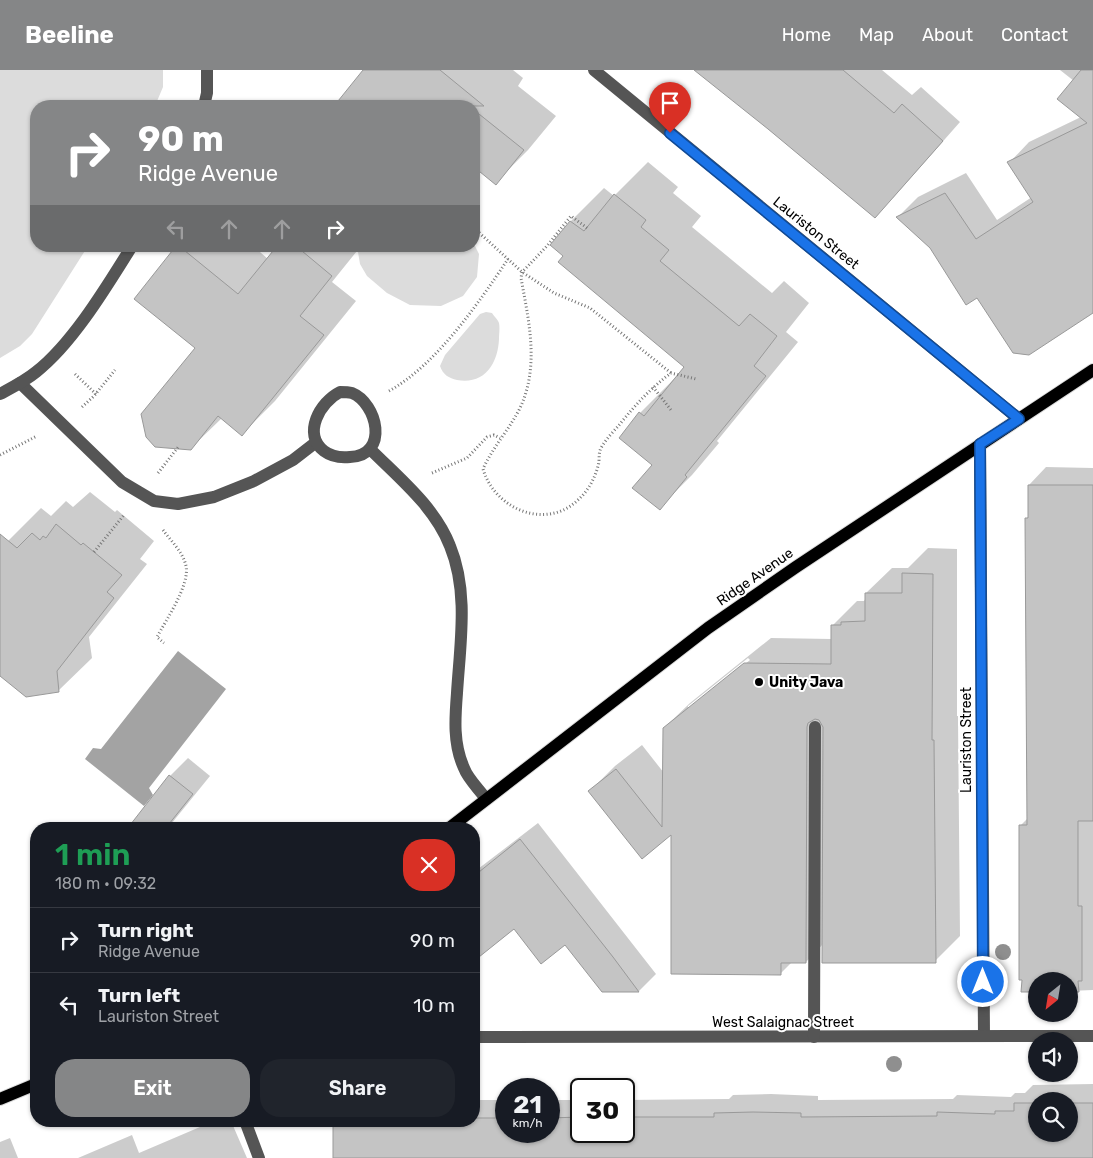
<!DOCTYPE html>
<meta charset="utf-8">
<style>
:root{--surface:#171b24;--page:#20242c;--text:#f1f3f6;--muted:#9ea1a6;--line:#363941;--accent:#858687}
body{margin:0;font-family:Rubik,sans-serif;background:var(--page);color:var(--text);height:100vh;display:flex;flex-direction:column;font-size:19px;white-space:nowrap}
*{box-sizing:border-box;margin:0}
p{font-size:16px;color:var(--muted)}
.icon{flex:none;width:28px;height:28px;fill:none;stroke:currentColor;stroke-width:2;stroke-linecap:round;stroke-linejoin:round}
.map{position:relative;flex:1;overflow:hidden}
.drawer{position:absolute;left:30px;top:752px;width:450px;height:305px;display:flex;flex-direction:column;background:var(--surface);border-radius:20px;box-shadow:0 1px 4px #0004}
.drawer>*{flex:none}
.top-card{position:absolute;left:30px;top:30px;width:450px;height:152px;border-radius:20px;box-shadow:0 1px 4px #0004;background:#858687;color:#fff;overflow:hidden}
.needle{width:32px;rotate:210deg}
.controls{position:absolute;left:1028px;top:902px;display:grid;gap:10px}
.controls a{display:grid;place-items:center;width:50px;height:50px;border-radius:50%;background:var(--surface);box-shadow:0 1px 4px #0004;font-size:25px}
.speed{position:absolute;left:495px;top:1008px;display:flex;gap:10px;font-size:25px;font-weight:700;text-align:center}
.speed>*{display:grid;place-content:center;width:65px;height:65px;border-radius:50%;background:var(--surface);box-shadow:0 1px 4px #0004;line-height:1}
.speed small{font-size:12px;font-weight:400}
.speed .limit{border:2px solid #111;border-radius:8px;background:#fff;color:#111}
.pin{position:absolute;display:grid;place-items:center;width:42px;height:42px;color:#fff;margin:-51px -21px;border-radius:50% 50% 50% 0;rotate:-45deg;box-shadow:0 0 5px #0007}
.pin .icon{rotate:45deg}
.me{position:absolute;width:55px;margin:-28px;rotate:0deg;stroke-linejoin:round;filter:drop-shadow(0 0 4px #0008)}
.turn{display:flex;align-items:center;gap:18px;height:105px;padding:0 25px;font-size:22px}
.turn .icon{width:65px;height:65px;stroke-width:2.5}
.turn b{display:block;font-size:35px;line-height:42px}
.lanes{display:flex;align-items:center;height:48px;padding:0 25px;background:#0003;justify-content:center;gap:25px;direction:ltr}
.lanes .off{opacity:.35}
.round{display:grid;place-items:center;flex:none;width:52px;height:52px;border-radius:20px;background:var(--page)}
.summary{display:flex;align-items:center;justify-content:space-between;height:85px;padding:0 25px}
h1{font-size:30px;font-weight:600;line-height:38px;color:#1e9e55}
.primary-button{display:flex;gap:10px;margin-top:auto;padding:10px 25px}
.primary-button a{flex:1;height:58px;border-radius:20px;background:var(--accent);color:#fff;font-size:20px;font-weight:600;line-height:58px;text-align:center}
.primary-button a+a{background:var(--page);color:var(--text)}
ul{padding:0;list-style:none}
li{display:flex;align-items:center;gap:15px;height:65px;padding:0 25px;border-top:1px solid var(--line)}
li div{flex:1}
li b{display:block;font-size:19px}
li em{font-style:normal}
header{display:flex;align-items:center;gap:30px;box-sizing:border-box;height:70px;padding:0 25px;background:var(--accent);color:#fff}
header strong{font-size:24px}
nav{display:flex;gap:28px;margin-inline-start:auto;font-size:18px}
.map>svg:first-child{display:block}
.green{fill:#dcdcdc}
.water{fill:#a3a3a3}
.shadow{fill:#0003;fill-rule:evenodd}
.building{fill:#c4c4c4;stroke:#999}
.lines{fill:none;stroke-linecap:round;stroke-linejoin:round}
.major-casing{stroke:#dbdbdb;stroke-width:14}
.path{stroke:#777;stroke-width:3;stroke-dasharray:1 2.5;stroke-linecap:butt}
.minor{stroke:#555;stroke-width:12}
.major{stroke:#000;stroke-width:12}
.tree{fill:#8f8f8f}
.route-casing{stroke:#114b97;stroke-width:12}
.route{stroke:#1a73e8;stroke-width:9}
.poi-dot{fill:#000;stroke:#fff;stroke-width:2}
.labels{text-anchor:middle;dominant-baseline:central;stroke-width:4;stroke-linejoin:round;paint-order:stroke}
.street-label{font-size:14px;fill:#000;stroke:#fff}
.poi-label{font-size:14px;font-weight:bold;fill:#000;stroke:#fff;text-anchor:start}
</style>
<header>
<strong>Beeline</strong>
<nav><a>Home</a><a>Map</a><a>About</a><a>Contact</a></nav>
</header>
<div class="map">
<svg width="1093" height="1088" viewBox="0 0 1093 1088">
<rect width="100%" height="100%" fill="#fff"/>
<!-- green -->
<g class="green">
<polygon points="0,0 163,0 163,17 155,36 36,36 36,176 88,176 32,264 20,276 0,288"/>
<polygon points="474,174 479,184 477,207 463,226 441,236 410,235 387,223 367,206 360,194 358,182 362,176 474,176"/>
<path d="M486 242 492 243C494 246 498 250 499 253 500 258 499 265 499 269 498 293 485 315 457 310 449 308 443 305 440 296L445 285 480 244Z"/>
</g>
<!-- water -->
<polygon class="water" points="178,581 226,619 149,718 153,725 144,736 85,689 93,678 101,679"/>
<!-- shadow -->
<g class="shadow">
<polygon points="364,0 513,0 523,8 518,16 556,46 528,80 495,113 474,96 474,36 335,36"/>
<polygon points="698,0 882,0 912,25 921,17 960,52 893,128"/>
<polygon points="1060,0 1093,0 1093,238 978,226 931,178 898,147 918,127 966,103 997,150 1032,127 1009,93 1029,72 1081,47 1074,11"/>
<polygon points="648,92 678,117 673,123 701,146 692,157 772,223 784,211 809,233 786,262 798,272 717,371 719,373 692,405 659,438 654,394 640,343 686,297 552,175 571,151 604,118 614,126"/>
<polygon points="178,176 253,176 268,189 279,176 361,176 332,212 356,231 275,331 242,364 222,348 190,379 197,278"/>
<polygon points="1046,397 1093,398 1093,920 1069,921 1069,911 1036,911 1036,921 1023,921 1020,756 1028,748 1027,448 1029,446 1029,415"/>
<polygon points="90,422 115,442 117,440 154,471 140,489 147,494 89,567 92,588 58,621 0,605 0,482 8,471 41,438 51,446 66,431 73,437"/>
<path d="M928 478 957 479V646H958L960 866 935 891 824 873 806 892H792L780 904 672 763 590 721 615 696 642 675 664 703V658L690 633 771 568 832 569V556L857 531H864L866 528V523L892 498H908ZM748 588 750 590 688 640V636Z"/>
<polygon points="188,688 210,706 167,759 133,759 170,706"/>
<polygon points="538,753 656,904 639,921 602,921 565,873 514,858 474,889 474,802"/>
<path d="M1093 1014V1088H334L474 1051V1030H506V1061H549V1030H581V1061H624V1030L729 1029 733 1025 771 1024 818 1026V1030L953 1029 957 1025 1011 1027 1015 1023H1025L1033 1015ZM1036 1031H1069V1064H1036Z"/>
<polygon points="214,1051 231,1051 247,1088 78,1088 132,1065 139,1083"/>
<polygon points="10,1068 18,1088 0,1088 0,1072"/>
</g>
<!-- building -->
<g class="building">
<polygon points="363,0 440,0 484,36 334,36"/>
<polygon points="694,0 843,0 894,43 902,34 943,71 875,148 768,59"/>
<polygon points="1081,0 1093,0 1093,243 1029,285 1013,283 977,228 966,235 930,178 896,147 945,123 976,169 1033,132 1007,92 1087,53 1057,29"/>
<polygon points="474,40 524,80 496,115 474,97"/>
<polygon points="614,124 646,150 641,157 669,180 660,191 739,256 750,244 777,266 754,296 766,306 685,405 687,407 660,440 632,418 652,395 619,368 639,342 644,346 684,297 558,192 563,186 550,175 570,151 584,161"/>
<polygon points="176,176 179,176 238,224 277,176 296,176 332,206 300,246 324,265 242,366 218,346 191,380 155,377 146,367 141,344 195,278 134,229"/>
<polygon points="1028,415 1093,415 1093,751 1078,751 1078,836 1082,836 1082,911 1078,911 1079,922 1069,922 1069,911 1036,911 1036,922 1021,922 1022,910 1019,910 1019,755 1027,755 1025,448 1028,448"/>
<polygon points="56,454 81,475 83,473 122,505 107,522 114,528 57,601 59,622 26,627 0,606 0,464 17,478 32,463 40,470 43,466 46,468"/>
<polygon points="902,503 933,504 932,670 934,670 936,893 822,893 823,657 819,650 815,649 808,653 807,657 806,893 781,893 781,905 671,904 671,765 642,789 588,721 616,699 662,757 663,658 744,593 831,594 831,555 841,555 841,552 865,551 865,523 902,523"/>
<polygon points="169,705 193,724 165,759 127,759"/>
<polygon points="520,769 613,887 639,922 602,922 565,875 541,894 514,859 474,891 474,806"/>
<polygon points="1014,1033 1036,1033 1036,1064 1069,1064 1069,1033 1093,1033 1093,1088 333,1088 333,1051 474,1051 474,1048 506,1048 506,1061 549,1061 549,1048 581,1047 581,1061 624,1061 624,1047 714,1047 714,1043 753,1042 801,1043 801,1047 937,1046 937,1042 995,1044 995,1041 1014,1041"/>
</g>
<g class="lines">
<defs>
<g id="major">
<polyline points="448,759 708,558 796,497 1093,300"/>
<polyline points="0,1029 36,1014"/>
</g>
</defs>
<!-- major casing -->
<use href="#major" class="major-casing"/>
<!-- path -->
<g class="path">
<polyline points="474,158 522,202 554,223 590,238 671,303"/>
<path d="M587 158 571 146 547 176 527 197 522 202 521 208C529 252 540 298 519 340 508 361 493 377 483 399 495 440 547 461 579 429 588 421 595 408 598 396 600 390 598 384 601 378 606 369 614 361 620 354 636 334 651 318 671 303L696 309"/>
<polyline points="75,304 96,324"/>
<polyline points="653,317 671,340"/>
<path d="M389 321C436 295 478 234 508 189"/>
<polyline points="82,337 94,326 115,300"/>
<polyline points="0,385 37,366"/>
<polyline points="158,403 179,376"/>
<polyline points="432,403 467,388 487,367 494,365 500,368"/>
<path d="M163 460C171 471 183 482 186 496 190 515 166 550 157 567L164 573"/>
<polyline points="94,482 124,445"/>
</g>
<!-- minor -->
<g class="minor">
<polyline points="594,0 1019,349"/>
<polyline points="204,36 207,23 207,0"/>
<polyline points="20,313 122,412 154,431 178,434 214,427 254,411 293,390 315,373"/>
<path d="M340 322C344 322 348 322 352 323 377 333 390 385 350 387 341 388 332 387 324 381 302 364 320 332 340 322Z"/>
<path d="M0 324C13 317 25 311 36 302 73 273 107 216 132 176"/>
<polyline points="980,374 984,966"/>
<path d="M370 379C399 408 435 437 450 476 469 522 460 574 457 623 455 648 453 674 464 698 468 709 479 719 486 729"/>
<polyline points="474,967 1093,966"/>
<polyline points="814,967 815,657"/>
<polyline points="245,1051 259,1088"/>
</g>
<!-- major -->
<use href="#major" class="major"/>
</g>
<!-- trees -->
<g class="tree">
<circle cx="1003" cy="882" r="8"/>
<circle cx="894" cy="994" r="8"/>
</g>
<g class="lines">
<defs>
<polyline id="route" points="670,63 1019,349 980,374 983,912"/>
</defs>
<!-- route casing -->
<use href="#route" class="route-casing"/>
<!-- route -->
<use href="#route" class="route"/>
</g>
<!-- markers -->
<circle class="poi-dot" cx="759" cy="612" r="5"/>
<g class="labels">
<!-- street labels -->
<g class="street-label">
<text transform="translate(816 163) rotate(39)">Lauriston Street</text>
<text transform="translate(755 507) rotate(-35)">Ridge Avenue</text>
<text transform="translate(966 670) rotate(-90)">Lauriston Street</text>
<text x="783" y="952">West Salaignac Street</text>
</g>
<!-- poi labels -->
<g class="poi-label">
<text x="769" y="612">Unity Java</text>
</g>
</g>
</svg>
<div class="controls">
<a><svg class="needle" viewBox="-14 -14 28 28"><path d="M0-13l5 13h-10z" fill="#e53935"/><path d="M0 13l5-13h-10z" fill="#9ea1a6"/></svg></a>
<a><svg class="icon" aria-label="sound" viewBox="0 0 24 24"><path d="M4 9h4l5-4v14l-5-4H4zM17 9q2 3 0 6"/></svg></a>
<a><svg class="icon" aria-label="search" viewBox="0 0 24 24"><circle cx="10" cy="10" r="6"/><path d="M15 15l6 6"/></svg></a>
</div>
<div class="speed"><div>21<small>km/h</small></div><div class="limit">30</div></div>
<div class="pin" style="left:670px;top:63px;background:#d93025"><svg class="icon" aria-label="arrive" viewBox="0 0 24 24"><path d="M6 21V4h12l-3 4 3 4H6"/></svg></div>
<svg class="me" style="left:983px;top:912px" viewBox="-20 -20 40 40"><circle r="17" fill="#1a73e8" stroke="#fff" stroke-width="3"/><path d="M0-11L8 9 0 5-8 9z" fill="#fff"/></svg>
<div class="top-card">
<div class="turn"><svg class="icon" aria-label="right" viewBox="0 0 24 24"><path d="M7 20v-9h11M14 6l5 5-5 5"/></svg><div><b>90 m</b>Ridge Avenue</div></div>
<div class="lanes"><svg class="icon off" aria-label="left" viewBox="0 0 24 24"><path d="M17 20v-9H6M10 6l-5 5 5 5"/></svg><svg class="icon off" aria-label="ahead" viewBox="0 0 24 24"><path d="M12 20V5M6 11l6-6 6 6"/></svg><svg class="icon off" aria-label="ahead" viewBox="0 0 24 24"><path d="M12 20V5M6 11l6-6 6 6"/></svg><svg class="icon" aria-label="right" viewBox="0 0 24 24"><path d="M7 20v-9h11M14 6l5 5-5 5"/></svg></div>
</div>
<section class="drawer">
<div class="summary"><div><h1>1 min</h1><p>180 m · 09:32</p></div><a class="round" style="background:#d93025;color:#fff"><svg class="icon" aria-label="close" viewBox="0 0 24 24"><path d="M6 6l12 12M18 6L6 18"/></svg></a></div>
<ul>
<li><svg class="icon" aria-label="right" viewBox="0 0 24 24"><path d="M7 20v-9h11M14 6l5 5-5 5"/></svg><div><b>Turn right</b><p>Ridge Avenue</p></div><em>90 m</em></li>
<li><svg class="icon" aria-label="left" viewBox="0 0 24 24"><path d="M17 20v-9H6M10 6l-5 5 5 5"/></svg><div><b>Turn left</b><p>Lauriston Street</p></div><em>10 m</em></li>
</ul>
<div class="primary-button"><a>Exit</a><a>Share</a></div>
</section>
</div>
